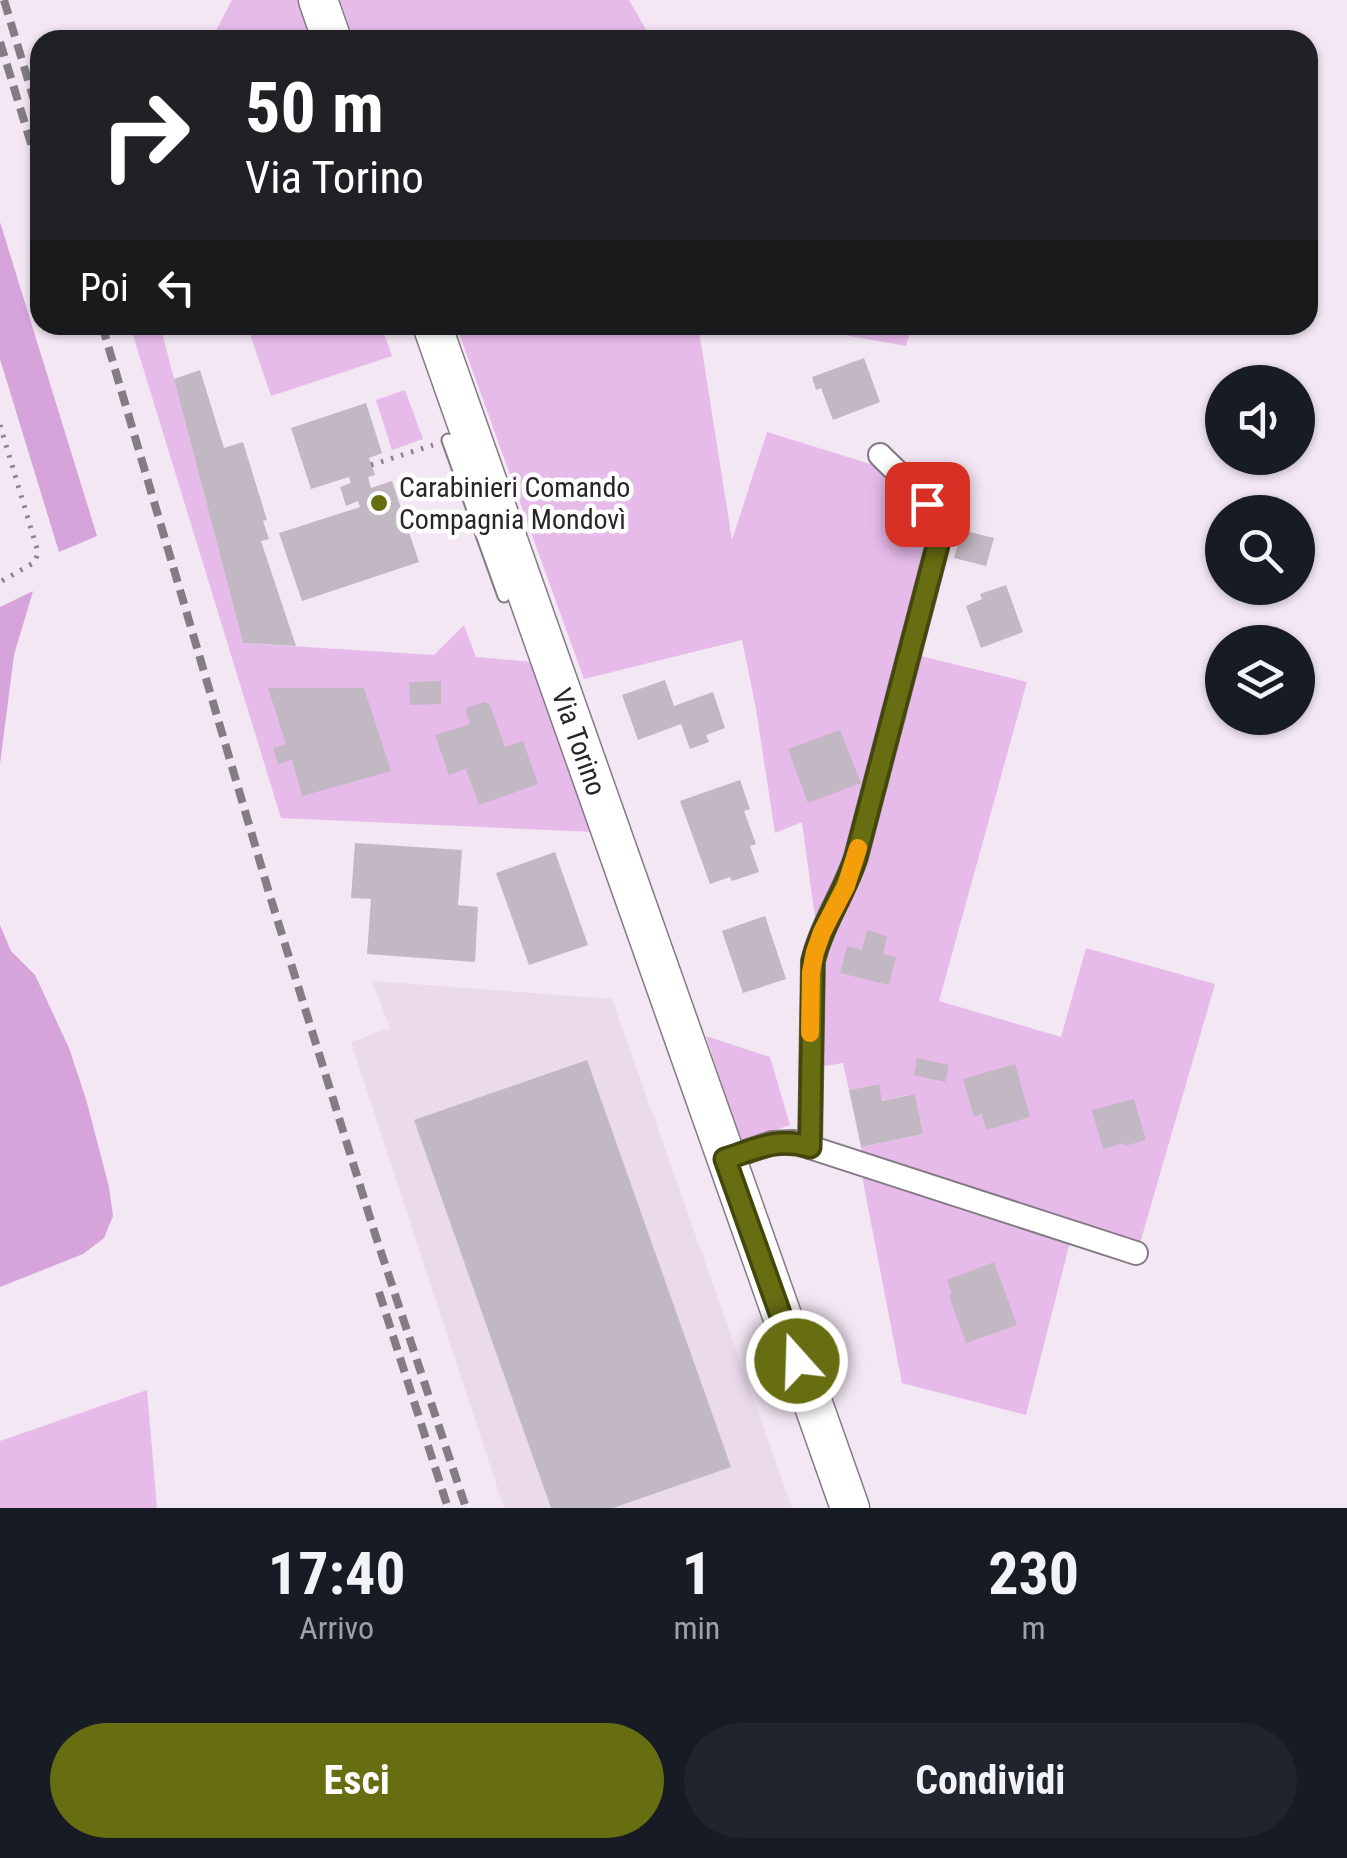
<!DOCTYPE html>
<html lang="it">
<meta charset="utf-8">
<style>
:root{--surface:#171b24;--page:#20242c;--text:#f1f3f6;--muted:#9ea1a6;--accent:#676d11}
body{margin:0;font-family:"Roboto Condensed",sans-serif;background:var(--page);color:var(--text);height:100vh;display:flex;flex-direction:column;font-size:38px;white-space:nowrap}
*{box-sizing:border-box;margin:0}
p{font-size:32px;color:var(--muted)}
.icon{flex:none;width:55px;height:55px;fill:none;stroke:currentColor;stroke-width:2;stroke-linecap:round;stroke-linejoin:round}
.map{position:relative;height:1508px;overflow:hidden}
.details{display:flex;flex-direction:column;background:var(--surface);flex:1}
.details>*{flex:none}
.guide{position:absolute;left:30px;top:30px;width:1288px;height:305px;border-radius:30px;box-shadow:0 2px 8px #0004;background:#202124;color:#fff;overflow:hidden}
.fabs{position:absolute;left:1205px;top:365px;display:grid;gap:20px}
.fabs a{display:grid;place-items:center;width:110px;height:110px;border-radius:50%;background:var(--surface);box-shadow:0 2px 8px #0004;font-size:50px}
.pin{position:absolute;display:grid;place-items:center;width:85px;height:85px;color:#fff;margin:-42px;border-radius:20px;box-shadow:0 5px 15px #0006}
.me{position:absolute;width:110px;margin:-55px;rotate:340deg;stroke-linejoin:round;filter:drop-shadow(0 0 8px #0008)}
.turn{display:flex;align-items:center;gap:35px;height:210px;padding:0 50px;font-size:45px}
.turn .icon{width:130px;height:130px;stroke-width:2.5}
.turn b{display:block;font-size:70px;line-height:85px}
.then{display:flex;align-items:center;height:95px;padding:0 50px;background:#0003;gap:20px;font-size:38px}
.eta{display:flex;justify-content:space-evenly;align-items:center;height:170px;text-align:center}
.eta b{font-size:60px;font-weight:700;line-height:70px}
.action{display:flex;gap:20px;margin-top:auto;padding:20px 50px}
.action a{flex:1;height:115px;border-radius:60px;background:var(--accent);color:#fff;font-size:40px;font-weight:700;line-height:115px;text-align:center}
.action a+a{background:var(--page);color:var(--text)}
.map>svg:first-child{display:block}
.built{fill:#eadaec}
.green{fill:#e6bbea}
.forest{fill:#d6a3db}
.building{fill:#c2b8c3}
.lines{fill:none;stroke-linecap:round;stroke-linejoin:round}
.service-casing{stroke:#847a85;stroke-width:15}
.minor-casing{stroke:#847a85;stroke-width:26}
.primary-casing{stroke:#847a85;stroke-width:41}
.path{stroke:#8c848c;stroke-width:5;stroke-dasharray:2.5 8;stroke-linecap:butt}
.service{stroke:#fff;stroke-width:11}
.minor{stroke:#fff;stroke-width:22}
.primary{stroke:#fff;stroke-width:38}
.rail{stroke:#837c83;stroke-width:8;stroke-dasharray:15 8;stroke-linecap:butt}
.route-casing{stroke:#43470b;stroke-width:25}
.route{stroke:#676d11;stroke-width:18}
.slow{stroke:#f59e0b;stroke-width:18}
.poi-dot{fill:#676d11;stroke:#fff;stroke-width:4}
.labels{text-anchor:middle;dominant-baseline:central;stroke-width:9;stroke-linejoin:round;paint-order:stroke}
.poi-label{font-size:28px;fill:#282428;stroke:#fff;text-anchor:start}
.street-label{font-size:28px;fill:#282428;stroke:#fff}
</style>
<div class="map">
<svg width="1347" height="1508" viewBox="0 0 1347 1508">
<rect width="100%" height="100%" fill="#f2e7f3"/>
<!-- built -->
<polygon class="built" points="372,981 612,999 792,1508 504,1508 351,1042 390,1028"/>
<!-- green -->
<g class="green">
<polygon points="232,0 302,0 316,40 211,40"/>
<polygon points="340,0 629,0 652,40 354,40"/>
<polygon points="130,325 160,325 243,643 434,655 464,625 476,657 533,662 593,832 281,818"/>
<polygon points="247,325 381,325 392,356 271,396"/>
<polygon points="456,325 698,325 732,540 767,432 880,467 924,516 928,524 928,540 848,853 816,925 802,822 775,833 756,709 742,640 584,679"/>
<polygon points="801,325 912,325 906,346 800,327"/>
<polygon points="405,390 423,439 392,450 376,400"/>
<polygon points="917,655 1027,682 939,1001 1061,1037 1086,948 1215,984 1140,1243 862,1155 861,1147 923,1134 916,1101 908,1095 882,1101 878,1084 849,1090 843,1063 819,1067 818,978"/>
<polygon points="706,1036 770,1057 790,1125 741,1142"/>
<polygon points="861,1171 1070,1242 1026,1415 902,1383"/>
<polygon points="147,1390 157,1508 0,1508 0,1441"/>
</g>
<!-- forest -->
<g class="forest">
<polygon points="0,222 97,536 59,552 0,359"/>
<polygon points="33,591 14,655 0,764 0,607"/>
<polygon points="0,925 11,951 35,975 69,1048 86,1099 109,1187 113,1216 104,1238 83,1254 0,1287"/>
</g>
<!-- building -->
<g class="building">
<polygon points="864,358 880,402 833,420 821,388 816,390 812,377"/>
<polygon points="200,370 224,448 243,442 267,520 263,521 269,539 261,541 296,646 243,643 174,379"/>
<polygon points="366,403 382,453 369,458 375,475 368,477 371,488 392,481 419,562 302,601 279,533 360,507 358,501 346,506 340,487 351,483 349,477 311,489 291,428"/>
<polygon points="962,530 994,538 986,566 954,558"/>
<polygon points="1006,585 1023,632 981,648 966,606 982,599 980,594"/>
<polygon points="665,680 674,706 713,692 725,728 706,735 709,742 690,749 681,724 638,740 622,695"/>
<polygon points="441,681 441,704 410,705 409,682"/>
<polygon points="268,688 364,688 391,771 302,796 292,760 278,764 273,748 286,744"/>
<polygon points="485,702 490,705 505,747 523,741 538,784 479,805 466,769 449,775 435,735 470,724 466,712 468,707"/>
<polygon points="840,730 861,783 808,803 788,749"/>
<polygon points="740,780 750,809 744,811 756,844 750,846 759,872 732,881 730,877 710,884 680,801"/>
<polygon points="355,843 462,850 458,905 478,907 475,962 367,954 371,899 351,898"/>
<polygon points="555,852 588,945 529,965 496,873"/>
<polygon points="765,916 786,979 743,993 722,931"/>
<polygon points="867,930 887,936 883,954 896,957 889,985 840,973 847,946 862,950"/>
<polygon points="917,1058 949,1065 945,1082 914,1075"/>
<polygon points="587,1060 731,1467 613,1508 551,1508 414,1120"/>
<polygon points="1015,1064 1030,1117 986,1130 982,1114 974,1117 963,1079"/>
<polygon points="879,1084 882,1101 915,1094 923,1134 861,1147 849,1090"/>
<polygon points="1134,1099 1146,1140 1125,1146 1124,1143 1103,1149 1092,1110"/>
<polygon points="994,1262 1017,1325 966,1343 949,1296 952,1294 947,1280"/>
</g>
<g class="lines">
<defs>
<polyline id="service" points="448,440 504,596"/>
<g id="minor">
<path d="M810 1147 813 961C822 924 844 893 856 857L939 540C940 505 902 478 880 455"/>
<polyline points="725,1159 772,1143 794,1142 1136,1253"/>
</g>
<g id="primary">
<polyline points="318,0 332,40"/>
<path id="s1" d="M432 325 850 1508"/>
</g>
</defs>
<!-- service casing -->
<use href="#service" class="service-casing"/>
<!-- minor casing -->
<use href="#minor" class="minor-casing"/>
<!-- primary casing -->
<use href="#primary" class="primary-casing"/>
<!-- path -->
<g class="path">
<polyline points="0,425 38,552 35,562 0,582"/>
<polyline points="371,465 433,445"/>
</g>
<!-- service -->
<use href="#service" class="service"/>
<!-- minor -->
<use href="#minor" class="minor"/>
<!-- primary -->
<use href="#primary" class="primary"/>
<!-- rail -->
<g class="rail">
<polyline points="4,0 40,120"/>
<polyline points="0,42 40,173"/>
<polyline points="102,325 270,896 376,1237 466,1508"/>
<polyline points="379,1292 448,1508"/>
</g>
</g>
<g class="lines">
<defs>
<path id="route" d="M797 1361 725 1159C756 1149 777 1137 810 1147L813 961C822 924 845 893 856 857L939 540 937 522 927 504"/>
</defs>
<!-- route casing -->
<use href="#route" class="route-casing"/>
<!-- route -->
<use href="#route" class="route"/>
<!-- slow -->
<polyline class="slow" points="810,1033 811,972 815,952 822,932 846,886 858,848"/>
</g>
<!-- markers -->
<circle class="poi-dot" cx="379" cy="503" r="10"/>
<g class="labels">
<!-- poi labels -->
<g class="poi-label">
<text x="399" y="487">Carabinieri Comando<tspan x="399" dy="32">Compagnia Mondovì</tspan></text>
</g>
<!-- street labels -->
<g class="street-label">
<text stroke="none"><textPath href="#s1" startOffset="442">Via Torino</textPath></text>
</g>
</g>
</svg>
<div class="fabs">
<a><svg class="icon" aria-label="sound" viewBox="0 0 24 24"><path d="M4 9h4l5-4v14l-5-4H4zM17 9q2 3 0 6"/></svg></a>
<a><svg class="icon" aria-label="search" viewBox="0 0 24 24"><circle cx="10" cy="10" r="6"/><path d="M15 15l6 6"/></svg></a>
<a><svg class="icon" aria-label="layers" viewBox="0 0 24 24"><path d="M12 4l9 5-9 5-9-5zM3 14l9 5 9-5"/></svg></a>
</div>
<div class="pin" style="left:927px;top:504px;background:#d93025"><svg class="icon" aria-label="arrive" viewBox="0 0 24 24"><path d="M6 21V4h12l-3 4 3 4H6"/></svg></div>
<svg class="me" style="left:797px;top:1361px" viewBox="-20 -20 40 40"><circle r="17" fill="#676d11" stroke="#fff" stroke-width="3"/><path d="M0-11L8 9 0 5-8 9z" fill="#fff"/></svg>
<div class="guide">
<div class="turn"><svg class="icon" aria-label="right" viewBox="0 0 24 24"><path d="M7 20v-9h11M14 6l5 5-5 5"/></svg><div><b>50 m</b>Via Torino</div></div>
<div class="then">Poi<svg class="icon" aria-label="left" viewBox="0 0 24 24"><path d="M17 20v-9H6M10 6l-5 5 5 5"/></svg></div>
</div>
</div>
<section class="details">
<div class="eta">
<div><b>17:40</b><p>Arrivo</p></div>
<div><b>1</b><p>min</p></div>
<div><b>230</b><p>m</p></div>
</div>
<div class="action"><a>Esci</a><a>Condividi</a></div>
</section>
